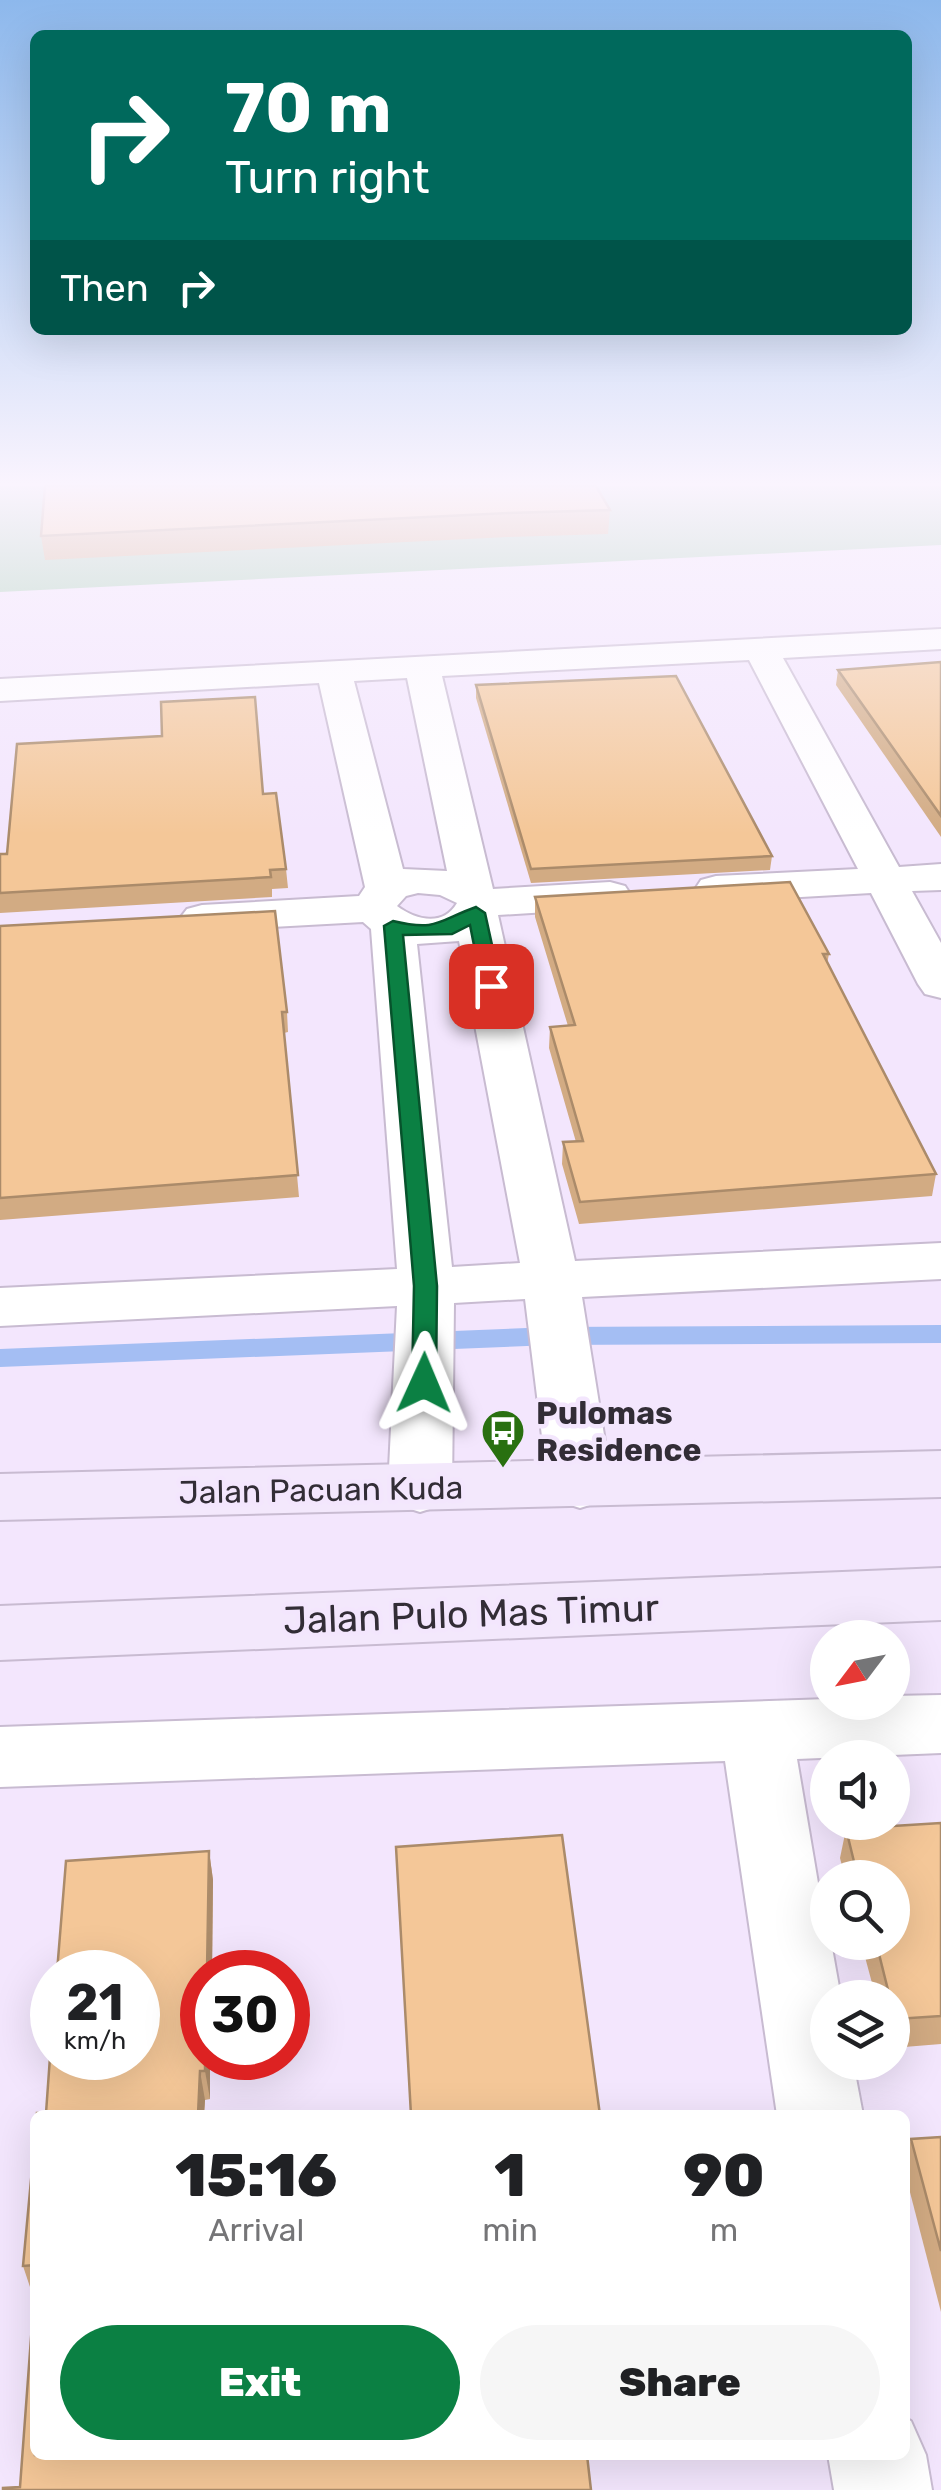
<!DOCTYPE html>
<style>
:root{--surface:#fff;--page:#f6f6f6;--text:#202124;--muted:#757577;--accent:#0b8043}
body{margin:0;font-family:Rubik,sans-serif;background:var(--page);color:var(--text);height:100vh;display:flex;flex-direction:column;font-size:38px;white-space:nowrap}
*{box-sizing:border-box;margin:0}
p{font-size:32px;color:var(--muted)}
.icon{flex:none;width:55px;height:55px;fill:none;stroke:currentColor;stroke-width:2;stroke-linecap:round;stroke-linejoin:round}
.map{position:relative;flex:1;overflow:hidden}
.drawer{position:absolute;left:30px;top:2110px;width:880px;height:350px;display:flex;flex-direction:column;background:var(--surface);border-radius:15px;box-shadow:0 10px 40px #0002}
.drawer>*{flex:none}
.top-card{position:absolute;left:30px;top:30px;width:882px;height:305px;border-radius:15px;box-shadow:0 10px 40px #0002;background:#00695c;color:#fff;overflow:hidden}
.needle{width:65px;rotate:238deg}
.controls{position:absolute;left:810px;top:1620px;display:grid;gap:20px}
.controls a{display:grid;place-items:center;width:100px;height:100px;border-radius:50%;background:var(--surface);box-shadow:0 10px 40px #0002;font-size:50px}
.speed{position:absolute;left:30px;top:1950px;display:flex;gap:20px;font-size:50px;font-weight:700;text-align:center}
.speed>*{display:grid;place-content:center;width:130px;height:130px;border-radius:50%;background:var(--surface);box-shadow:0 10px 40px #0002;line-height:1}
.speed small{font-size:25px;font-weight:400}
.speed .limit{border:15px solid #d22;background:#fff;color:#111}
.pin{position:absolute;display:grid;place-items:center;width:85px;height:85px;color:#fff;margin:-42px;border-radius:20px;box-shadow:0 5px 15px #0006}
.me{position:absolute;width:110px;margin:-55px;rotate:1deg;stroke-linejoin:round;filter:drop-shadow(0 0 8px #0008)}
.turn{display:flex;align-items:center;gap:35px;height:210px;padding:0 30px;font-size:45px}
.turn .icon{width:130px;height:130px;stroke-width:2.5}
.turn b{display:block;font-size:70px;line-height:85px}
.then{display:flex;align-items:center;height:95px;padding:0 30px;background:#0003;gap:20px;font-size:38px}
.eta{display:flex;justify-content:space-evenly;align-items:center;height:170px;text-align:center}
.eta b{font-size:60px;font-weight:800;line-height:70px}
.button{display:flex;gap:20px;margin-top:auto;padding:20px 30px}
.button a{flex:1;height:115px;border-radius:60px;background:var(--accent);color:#fff;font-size:40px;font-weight:800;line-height:115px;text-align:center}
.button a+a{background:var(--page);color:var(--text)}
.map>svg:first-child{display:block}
.green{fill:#a6cfb4}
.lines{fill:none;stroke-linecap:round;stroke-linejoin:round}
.stream{fill:#a4bef3;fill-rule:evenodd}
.street-casing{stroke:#c8bbd1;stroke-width:4}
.secondary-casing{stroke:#c8bbd1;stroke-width:4}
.street{fill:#fff;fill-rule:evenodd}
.secondary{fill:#f3e8fc;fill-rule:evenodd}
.wall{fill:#d2ab83}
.shaded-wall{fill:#ab8b6a}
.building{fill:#f4c798;stroke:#ab8b6a;stroke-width:2.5}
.route{fill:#0b8043;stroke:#07532c;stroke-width:2.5}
.labels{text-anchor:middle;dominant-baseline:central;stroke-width:9;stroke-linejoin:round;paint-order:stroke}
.poi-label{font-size:32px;font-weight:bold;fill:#322d36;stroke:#f3e6fd;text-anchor:start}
.street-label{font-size:32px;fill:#322d36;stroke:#f3e6fd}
.near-street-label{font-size:38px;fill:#322d36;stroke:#f3e6fd}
</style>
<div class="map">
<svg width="941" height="2490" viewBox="0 0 941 2490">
<rect width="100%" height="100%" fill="#f3e6fd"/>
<!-- green -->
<polygon class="green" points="0,486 941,486 941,545 0,592"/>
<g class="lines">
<!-- stream -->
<polygon class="stream" points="941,1325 941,1343 552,1345 0,1367 0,1349 552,1327"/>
<defs>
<g id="street">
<path d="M941 629V649L783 658 899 867 941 864V890L912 891 941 943V998L925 994 918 984 871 893 716 902 701 898 695 889 701 880 716 876 858 869 749 660 442 676 493 889 610 882 625 886 631 895 625 904 610 908 498 915 575 1261 941 1243V1279L582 1297 612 1485 602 1501 580 1508 558 1501 548 1485 525 1299 454 1303 452 1489 442 1505 420 1512 398 1505 388 1489 397 1306 0 1326V1288L397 1269 371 929 363 922 202 931 187 927 180 918 187 909 202 905 359 896 365 887 319 683 0 701V679ZM407 678 447 871 403 869 354 681ZM418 893 440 895 457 903C443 927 416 920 397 906L406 896ZM459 941 520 1263 452 1267 417 944Z"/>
<polygon points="941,1695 941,1753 797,1759 828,1942 831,1942 841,1998 828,1998 828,2062 853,2062 863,2115 777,2115 725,1761 0,1787 0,1727 828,1699 828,1702 892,1702 892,1696"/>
<polygon points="905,2418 911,2421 926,2455 932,2490 834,2490 828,2455 905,2455"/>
</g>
<g id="secondary">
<polygon points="941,1451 941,1497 0,1520 0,1474"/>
<polygon points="941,1568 941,1620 0,1660 0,1606"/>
</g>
</defs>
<!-- street casing -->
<use href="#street" class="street-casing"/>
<!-- secondary casing -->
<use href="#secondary" class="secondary-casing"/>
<!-- street -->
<use href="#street" class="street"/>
<!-- secondary -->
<use href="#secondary" class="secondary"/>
</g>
<!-- wall -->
<g class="wall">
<polygon points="45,486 610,510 608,534 508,537 45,560 41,536"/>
<polygon points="941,662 941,837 836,685 838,670"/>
<polygon points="476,685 772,856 770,870 531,883 476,698"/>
<polygon points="263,794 286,869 288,888 272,889 272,897 0,913 0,854"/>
<polygon points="535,897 829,954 827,964 936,1174 932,1196 579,1224 562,1164 563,1142 576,1142 549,1048 550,1027 568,1026 535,917"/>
<polygon points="0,926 287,1012 288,1032 284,1033 299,1197 0,1220"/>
<polygon points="941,1823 941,2044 892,2048 892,1998 876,1998 861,1942 892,1942 892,1878 845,1878 840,1858 846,1829"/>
<polygon points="209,1851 213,1880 212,1972 202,1972 202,2058 210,2058 210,2099 205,2100 204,2115 37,2115 46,2113"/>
<polygon points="35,2137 35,2455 20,2487 34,2293 32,2293 23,2266"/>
<polygon points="941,2137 941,2312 905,2173 905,2162 911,2139"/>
</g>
<!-- shaded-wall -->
<g class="shaded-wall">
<polygon points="209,1851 213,1880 212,1972 207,1972"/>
<polygon points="205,2058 210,2058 210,2099 205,2071"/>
<polygon points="200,2071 205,2100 204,2115 198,2115"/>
</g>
<!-- building -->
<g class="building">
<polygon points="45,486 596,486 610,510 508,513 41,536"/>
<polygon points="941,662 941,816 838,670"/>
<polygon points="676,676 772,856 531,869 476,685"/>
<polygon points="255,697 263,794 276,793 286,869 270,870 271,877 0,893 0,854 7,854 17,744 162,736 161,702"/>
<polygon points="790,882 829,954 823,954 936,1174 580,1202 563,1142 583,1141 550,1027 575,1025 535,897"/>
<polygon points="275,911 287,1012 282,1012 298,1175 0,1198 0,926"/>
<polygon points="941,1823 941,2016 896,2019 892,2006 892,1998 890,1998 876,1942 892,1942 892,1878 858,1878 846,1829"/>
<polygon points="562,1835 600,2115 411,2115 396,1847"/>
<polygon points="209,1851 207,1972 202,1972 202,2058 205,2058 205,2071 200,2071 198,2115 37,2115 37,2113 46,2113 52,2029 52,2058 138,2058 138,1972 57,1972 66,1861"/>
<polygon points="35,2137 35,2265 23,2266"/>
<polygon points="941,2137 941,2251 911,2139"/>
<polygon points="35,2284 35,2455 587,2455 591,2490 3,2490 3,2488 20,2487"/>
</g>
<!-- sky -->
<linearGradient id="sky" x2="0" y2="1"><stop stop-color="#8db8ec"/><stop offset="0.58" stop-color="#faf4fe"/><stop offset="1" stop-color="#faf4fe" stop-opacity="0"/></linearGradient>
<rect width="941" height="834" fill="url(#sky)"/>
<!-- route -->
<path class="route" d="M476 907 485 913 501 986 498 990 491 992 482 986 470 925 452 934 403 935 437 1286 436 1383 424 1391 412 1383 414 1286 384 926 393 921C438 932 439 920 476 907Z"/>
<!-- icons -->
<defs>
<symbol id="bus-pin" viewBox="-11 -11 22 30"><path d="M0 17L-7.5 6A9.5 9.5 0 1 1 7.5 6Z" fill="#297010" stroke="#f3e6fd"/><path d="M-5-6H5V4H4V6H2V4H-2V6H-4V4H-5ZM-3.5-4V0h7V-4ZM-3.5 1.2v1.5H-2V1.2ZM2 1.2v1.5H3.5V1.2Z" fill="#fff"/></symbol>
</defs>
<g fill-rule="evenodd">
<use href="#bus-pin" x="478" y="1406" width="50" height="68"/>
</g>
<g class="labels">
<!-- poi labels -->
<g class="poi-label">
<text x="536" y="1413">Pulomas<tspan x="536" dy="37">Residence</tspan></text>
</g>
<!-- street labels -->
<g class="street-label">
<text transform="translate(321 1490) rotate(-1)">Jalan Pacuan Kuda</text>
</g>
<!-- near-street labels -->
<g class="near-street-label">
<text transform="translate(471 1614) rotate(-2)">Jalan Pulo Mas Timur</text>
</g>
</g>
</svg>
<div class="controls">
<a><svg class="needle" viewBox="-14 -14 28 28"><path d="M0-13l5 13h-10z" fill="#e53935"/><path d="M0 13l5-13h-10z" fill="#757577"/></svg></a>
<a><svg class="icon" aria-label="sound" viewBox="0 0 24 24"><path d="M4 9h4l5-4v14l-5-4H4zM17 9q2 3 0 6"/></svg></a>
<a><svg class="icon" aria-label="search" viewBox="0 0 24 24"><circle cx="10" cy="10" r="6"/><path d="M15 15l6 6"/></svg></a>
<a><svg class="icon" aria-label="layers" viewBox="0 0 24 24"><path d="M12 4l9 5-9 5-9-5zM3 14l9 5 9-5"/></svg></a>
</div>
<div class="speed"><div>21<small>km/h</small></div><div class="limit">30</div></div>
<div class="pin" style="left:491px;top:986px;background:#d93025"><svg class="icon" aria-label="arrive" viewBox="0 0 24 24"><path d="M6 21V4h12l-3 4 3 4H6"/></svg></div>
<svg class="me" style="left:424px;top:1383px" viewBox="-20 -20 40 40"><path d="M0-17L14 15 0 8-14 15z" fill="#0b8043" stroke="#fff" stroke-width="4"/></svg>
<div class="top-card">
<div class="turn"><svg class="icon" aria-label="right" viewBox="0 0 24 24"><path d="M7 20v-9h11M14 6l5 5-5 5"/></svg><div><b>70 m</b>Turn right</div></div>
<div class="then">Then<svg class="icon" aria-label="right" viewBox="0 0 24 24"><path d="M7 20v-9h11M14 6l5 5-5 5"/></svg></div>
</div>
<section class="drawer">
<div class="eta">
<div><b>15:16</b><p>Arrival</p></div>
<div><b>1</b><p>min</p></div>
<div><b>90</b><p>m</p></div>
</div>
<div class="button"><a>Exit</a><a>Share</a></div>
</section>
</div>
